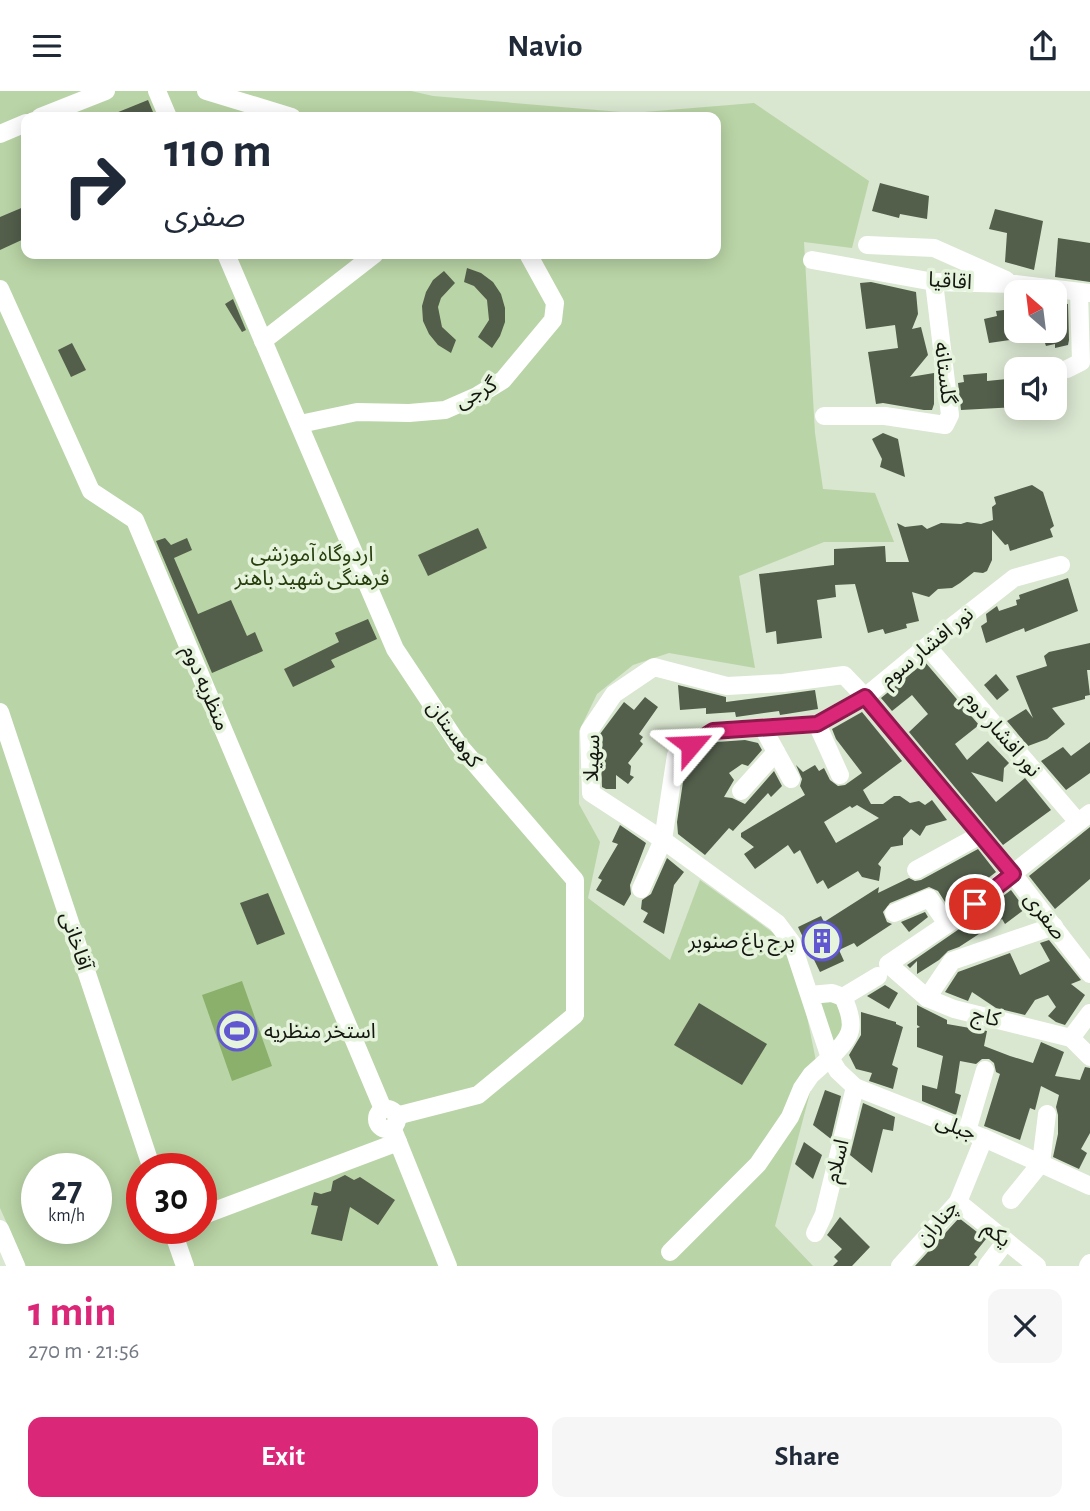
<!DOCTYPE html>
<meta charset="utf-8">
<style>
:root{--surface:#fff;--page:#f6f6f7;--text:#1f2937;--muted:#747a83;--accent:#db2777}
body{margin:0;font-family:"Alegreya Sans","Noto Sans Arabic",sans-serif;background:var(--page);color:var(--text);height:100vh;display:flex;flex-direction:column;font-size:26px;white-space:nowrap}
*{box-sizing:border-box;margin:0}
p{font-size:23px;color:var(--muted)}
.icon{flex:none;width:38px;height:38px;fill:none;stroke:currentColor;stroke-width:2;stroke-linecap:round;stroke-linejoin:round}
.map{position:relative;height:1175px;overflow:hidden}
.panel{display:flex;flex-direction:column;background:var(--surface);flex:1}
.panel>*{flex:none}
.banner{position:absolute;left:21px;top:21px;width:700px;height:147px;border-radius:14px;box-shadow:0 4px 18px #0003;background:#fff;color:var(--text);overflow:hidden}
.needle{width:46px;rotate:332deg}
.buttons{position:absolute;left:1004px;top:189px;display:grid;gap:14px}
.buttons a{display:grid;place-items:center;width:63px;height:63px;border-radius:14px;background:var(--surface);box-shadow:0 4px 18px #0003;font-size:35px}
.speed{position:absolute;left:21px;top:1062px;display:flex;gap:14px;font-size:35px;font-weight:700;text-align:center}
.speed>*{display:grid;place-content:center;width:91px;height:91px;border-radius:50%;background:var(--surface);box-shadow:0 4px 18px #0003;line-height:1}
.speed small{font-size:18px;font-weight:400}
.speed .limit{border:10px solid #d22;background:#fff;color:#111}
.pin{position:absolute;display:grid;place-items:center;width:60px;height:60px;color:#fff;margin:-30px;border:4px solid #fff;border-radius:50%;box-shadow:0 2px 7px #0007}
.me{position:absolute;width:77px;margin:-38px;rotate:64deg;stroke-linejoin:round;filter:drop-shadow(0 0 5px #0008)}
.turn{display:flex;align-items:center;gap:24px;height:147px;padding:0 28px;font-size:32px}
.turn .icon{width:91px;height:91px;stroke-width:2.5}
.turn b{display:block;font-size:49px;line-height:60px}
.round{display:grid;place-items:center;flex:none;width:74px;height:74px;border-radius:14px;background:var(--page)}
.head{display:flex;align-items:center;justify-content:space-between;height:119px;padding:0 28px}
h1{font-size:42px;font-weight:600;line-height:52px;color:var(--accent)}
.button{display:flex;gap:14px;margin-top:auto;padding:14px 28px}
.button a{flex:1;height:80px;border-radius:14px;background:var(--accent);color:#fff;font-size:28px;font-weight:600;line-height:80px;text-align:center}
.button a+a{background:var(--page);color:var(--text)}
header{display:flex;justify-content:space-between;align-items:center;height:91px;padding:0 28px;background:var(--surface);font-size:32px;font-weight:600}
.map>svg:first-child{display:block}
.green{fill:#b9d4a6;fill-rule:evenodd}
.water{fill:#8ab06b}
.building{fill:#535e4b;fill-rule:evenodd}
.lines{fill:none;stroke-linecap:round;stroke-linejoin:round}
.minor{stroke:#fff;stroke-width:18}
.route-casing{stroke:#8e194d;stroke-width:18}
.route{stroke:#db2777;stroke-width:12}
.labels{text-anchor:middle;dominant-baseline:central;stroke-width:7;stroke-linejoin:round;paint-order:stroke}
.street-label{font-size:21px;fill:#13170f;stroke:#e6f4dd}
.park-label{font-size:21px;fill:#263e0c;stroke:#e6f4dd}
.poi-label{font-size:21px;fill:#13170f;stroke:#e6f4dd;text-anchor:end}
</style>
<header><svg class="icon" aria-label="menu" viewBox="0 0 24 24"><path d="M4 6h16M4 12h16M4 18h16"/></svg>Navio<svg class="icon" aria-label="share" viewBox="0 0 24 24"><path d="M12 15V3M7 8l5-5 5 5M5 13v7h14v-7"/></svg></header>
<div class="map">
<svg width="1090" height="1175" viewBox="0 0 1090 1175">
<rect width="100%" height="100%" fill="#d9e6d0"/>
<!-- green -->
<g class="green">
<path d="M0 0H411L433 5 632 22 754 12 869 90 852 157 804 151 815 342 823 398 875 402 894 451H824L739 485 755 577 669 562 633 574 597 603 579 640V713L600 751 588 807 670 869 700 789 793 856 817 975 775 1135 813 1175H26L0 1117ZM26 26H716V163H26ZM37 1078H96V1138H37ZM142 1078H201V1138H142Z"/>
<polygon points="825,906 834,907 846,935 835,957 818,915"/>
</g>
<!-- water -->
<polygon class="water" points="242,890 272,975 232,990 202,904"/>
<!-- building -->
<g class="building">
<polygon points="148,9 153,21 140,26 106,26"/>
<polygon points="880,92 929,105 927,128 900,123 899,127 872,120"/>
<polygon points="26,115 26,147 0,159 0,126"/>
<polygon points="995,118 1043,130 1034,179 1005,171 1007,142 989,138"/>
<polygon points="1058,147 1090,152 1090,191 1055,186"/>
<polygon points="467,177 481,182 493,191 501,203 505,217 505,231 500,245 492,257 478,246 489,229 487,209 474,195 464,191"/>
<polygon points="444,180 455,192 441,207 438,216 442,236 456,249 451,262 438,254 429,243 423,230 422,215 426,201 433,189"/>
<polygon points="871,191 916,201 918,223 912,238 921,236 928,264 910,286 934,282 934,313 932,319 924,319 883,312 876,313 868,261 898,257 895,234 866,238 860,192"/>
<polygon points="233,208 246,239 242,241 225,213"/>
<polygon points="1055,212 1068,213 1069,249 1068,254 1055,257 1055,253 1046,255 1041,240 1055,240"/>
<polygon points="1004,219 1005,224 1017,224 1017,245 1010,246 1010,249 989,252 984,228 997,225 996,220"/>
<polygon points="72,252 86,279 71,286 58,259"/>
<polygon points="987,282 987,290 1017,287 1017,316 961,319 958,292 964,291 963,284"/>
<polygon points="883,342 898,348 905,386 880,376 882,368 872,348"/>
<polygon points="1032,394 1043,401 1054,435 1050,438 1053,446 1010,460 1008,453 1005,454 992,439 992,469 987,480 983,482 974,481 960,492 952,497 938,498 929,506 912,501 919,530 906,533 907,537 885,543 883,538 868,542 855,493 835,494 836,506 817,509 822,547 777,553 776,540 766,542 759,483 834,474 834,458 885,455 886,471 909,471 897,432 905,436 922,434 927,438 941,432 961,433 967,431 981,433 993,429 992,416 996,413 994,406"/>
<polygon points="478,437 487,457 428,485 418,464"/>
<polygon points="165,447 171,454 187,447 192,459 174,467 198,523 231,509 247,545 255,541 263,560 212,582 156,450"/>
<polygon points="1068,487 1078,520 1025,541 1024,537 986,552 981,535 987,531 986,523 997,515 999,520 1017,514 1016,509 1020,508 1019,504"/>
<polygon points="368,528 377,548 331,569 335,576 293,596 284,578 339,551 335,542"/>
<polygon points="1090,552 1090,579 1087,579 1090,604 1085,605 1085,608 1052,617 1065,633 1047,648 1028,655 1007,630 1026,618 1033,627 1016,585 1047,575 1044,565 1049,561"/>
<polygon points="925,571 979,634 955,653 967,669 988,650 1009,672 1004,677 1003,691 971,681 996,711 1025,687 1051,719 1003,754 909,641 928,623 912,604 892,620 881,607"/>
<polygon points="996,583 1009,599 997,609 984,594"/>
<polygon points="678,594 726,606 726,611 815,599 818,618 780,624 779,620 736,626 735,621 706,623 706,617 680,619"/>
<polygon points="645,606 658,616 639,643 643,646 640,650 643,653 628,672 631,675 630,684 634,686 628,693 616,684 616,698 606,698 602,696 600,643 624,611 634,619"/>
<path d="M862 621 902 670 863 699 871 713H883L894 705H900L910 712 919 710 925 714 932 709 947 729 926 735 920 745 911 738 903 747V754L891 756 878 773 881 776 879 790 862 786 858 780 828 798 823 789 817 793 800 759 794 763 788 754 755 778 744 763 754 756 741 746V742L805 704 800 695 802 688 796 674 803 681 815 674 819 680 824 677 830 689 838 695 845 694 862 682 836 648 832 638ZM857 714 879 727 836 752 824 731 850 715 852 717Z"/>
<polygon points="745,649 758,652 762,659 748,675 742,673 729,682 734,689 724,706 732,707 745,713 774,680 782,695 771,706 768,702 733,740 729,737 705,764 678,743 677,731 686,671 717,651"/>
<polygon points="1090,651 1090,682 1066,699 1041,670 1063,656 1071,665"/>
<polygon points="620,734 646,752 630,794 631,803 624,815 596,799 602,789 598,787 618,753 612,751"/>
<polygon points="1090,736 1090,788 1055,818 1029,785"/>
<polygon points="978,758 996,781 959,810 957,806 947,814 938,800 929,796 890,812 883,821 887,831 892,833 857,856 854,852 839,859 844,870 820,881 798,836 821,825 824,831 879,796 878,802 909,787 915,790 921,789"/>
<polygon points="667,767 684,781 674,794 664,843 643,831 648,822 641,818 642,809 651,803"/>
<polygon points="1011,799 1025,818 1005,833 1002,828 959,856 948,860 939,869 917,883 917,870 910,877 907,874 962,836"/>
<polygon points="268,802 285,843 257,854 240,812"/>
<polygon points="925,821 928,826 909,841 901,831"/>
<polygon points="1049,849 1081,889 1071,893 1085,904 1065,934 1056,931 1048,925 1056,916 1048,904 1035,909 1025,924 996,917 972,901 968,910 945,901 958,881 1010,862 1020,884 1050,870 1040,852"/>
<polygon points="885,894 898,902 889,918 867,905"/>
<polygon points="699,912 767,953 742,994 674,954"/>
<polygon points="917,914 947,929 947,933 987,940 984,955 1010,965 1033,972 1041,951 1064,961 1055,985 1080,989 1085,976 1090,977 1090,1042 1081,1058 1087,1062 1079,1078 1053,1066 1058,1043 1058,1024 1056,1016 1059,1004 1041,995 1035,1019 1030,1017 1020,1049 984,1035 1000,983 996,981 994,972 989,968 982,968 976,973 960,970 955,1002 961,1004 956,1024 922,1010 922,994 937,998 943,965 917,956 917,937 920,936 917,934"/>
<polygon points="861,921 896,931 896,933 903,936 892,974 898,977 893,998 869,990 872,982 856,978 849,964 861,944"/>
<polygon points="825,999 841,1005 831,1048 813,1034"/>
<polygon points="863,1012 895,1026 893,1040 883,1038 872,1082 850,1064"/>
<polygon points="804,1051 822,1064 813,1088 795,1073"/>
<polygon points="345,1084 354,1089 360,1086 395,1109 378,1134 350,1116 342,1150 311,1143 318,1115 311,1114 314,1101 321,1103 331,1100 333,1090"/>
<polygon points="840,1126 870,1156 852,1175 833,1175 838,1170 834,1166 842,1158 827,1144"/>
<polygon points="959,1127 986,1148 974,1163 977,1166 969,1175 915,1175"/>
</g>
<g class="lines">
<!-- minor -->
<g class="minor">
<polyline points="157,0 168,26"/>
<polyline points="206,0 292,26"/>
<polyline points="40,26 106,0"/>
<polyline points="0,43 26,32"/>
<polyline points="867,154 934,157 1006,189"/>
<polyline points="226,163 395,558 458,653 575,789 575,924 478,1004 396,1025"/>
<polyline points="812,169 934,191 1015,193 1090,202"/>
<polyline points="0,198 91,400 135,429 383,1018"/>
<polyline points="263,250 375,163"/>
<polyline points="1067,278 1081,271 1079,201"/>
<polyline points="824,325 885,325 945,334 950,324 934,191"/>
<polyline points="300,333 357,321 409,322 445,319 477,305 503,289 553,229 555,212 528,163"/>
<polyline points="927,555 1078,731"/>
<polyline points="0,621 152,1078"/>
<polyline points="817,633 840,684"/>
<polyline points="763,637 791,688"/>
<polyline points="741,700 776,661"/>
<polyline points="1090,722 956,827 888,873 927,907 954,918 1071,947 1090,966"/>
<polyline points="916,779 980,744"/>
<polyline points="641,798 663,749 676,664 713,640 817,633 865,606 927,555 1014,487 1061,474"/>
<polyline points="894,822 929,807 947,833"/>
<path d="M810 904 832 902 843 906C857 936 852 945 830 967L792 852 777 832 663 749 591 702 589 640 614 603 654 576 727 595 783 592 844 584 865 606 1013 783 1090 883"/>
<polyline points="843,906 878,885"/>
<polyline points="927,907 952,870 1054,835"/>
<polyline points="1071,947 1090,922"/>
<circle cx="387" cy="1028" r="10"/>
<polyline points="392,1036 448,1175"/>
<polyline points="967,1040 985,979"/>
<polyline points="1011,1109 1041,1072 1047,1023"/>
<polyline points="958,1111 1037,1175"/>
<polyline points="201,1125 398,1051"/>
<polyline points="0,1138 16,1175"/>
<polyline points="172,1138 185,1175"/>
<polyline points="815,1142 824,1123 855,996"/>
<polyline points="670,1161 758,1073 790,1026 802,997 811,984 830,967 838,980 855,996 984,1047 1090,1095"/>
<polyline points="900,1175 958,1111 984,1047"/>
<polyline points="987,1175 1006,1150"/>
<polyline points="1088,1175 1090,1172"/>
</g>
</g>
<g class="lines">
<defs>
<polyline id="route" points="691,654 713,640 817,633 865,606 1013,783 975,813"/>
</defs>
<!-- route casing -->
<use href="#route" class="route-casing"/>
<!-- route -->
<use href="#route" class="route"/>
</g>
<!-- icons -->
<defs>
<symbol id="building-ring" viewBox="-11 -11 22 22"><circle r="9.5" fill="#e6f4dd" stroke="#6157d0" stroke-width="1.5"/><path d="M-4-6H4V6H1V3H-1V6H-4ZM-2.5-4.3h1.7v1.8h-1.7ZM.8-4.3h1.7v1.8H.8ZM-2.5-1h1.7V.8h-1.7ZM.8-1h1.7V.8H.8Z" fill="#6157d0"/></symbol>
<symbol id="stadium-ring" viewBox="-11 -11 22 22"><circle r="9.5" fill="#e6f4dd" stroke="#6157d0" stroke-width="1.5"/><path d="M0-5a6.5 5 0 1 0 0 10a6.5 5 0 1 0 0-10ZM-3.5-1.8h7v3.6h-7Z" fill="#6157d0"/></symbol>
</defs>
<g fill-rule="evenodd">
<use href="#building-ring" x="800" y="828" width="44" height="44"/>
<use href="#stadium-ring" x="215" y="918" width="44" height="44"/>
</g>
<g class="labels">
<!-- street labels -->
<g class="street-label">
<text transform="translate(950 190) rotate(4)">اقاقیا</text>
<text transform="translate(945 282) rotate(83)">گلستانه</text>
<text transform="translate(476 302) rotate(-28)">گرجی</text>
<text transform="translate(927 556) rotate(-39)">نور افشار سوم</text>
<text transform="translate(206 597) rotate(67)">منظریه دوم</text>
<text transform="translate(454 643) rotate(54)">کوهستان</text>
<text transform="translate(1002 643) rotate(49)">نور افشار دوم</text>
<text transform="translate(592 667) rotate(-88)">سهیلا</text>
<text transform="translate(1045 825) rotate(52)">صفری</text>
<text transform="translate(76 850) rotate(72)">آقاخانی</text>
<text transform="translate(986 926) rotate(14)">کاج</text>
<text transform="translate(956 1036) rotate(21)">جبلی</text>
<text transform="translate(837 1070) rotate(-76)">اسلام</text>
<text transform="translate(937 1132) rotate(-50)">چناران</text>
<text transform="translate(997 1143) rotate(39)">یکم</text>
</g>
<!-- park labels -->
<g class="park-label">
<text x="312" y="463">اردوگاه آموزشی<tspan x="312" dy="24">فرهنگی شهید باهنر</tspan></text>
</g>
<!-- poi labels -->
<g class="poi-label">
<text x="795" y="850">برج باغ صنوبر</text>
<text x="264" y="940" text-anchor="start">استخر منظریه</text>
</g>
</g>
</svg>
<div class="buttons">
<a><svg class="needle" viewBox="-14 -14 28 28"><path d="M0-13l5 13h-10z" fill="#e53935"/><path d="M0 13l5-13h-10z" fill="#747a83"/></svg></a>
<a><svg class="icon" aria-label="sound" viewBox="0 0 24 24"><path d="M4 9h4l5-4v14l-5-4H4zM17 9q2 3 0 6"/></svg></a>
</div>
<div class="speed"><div>27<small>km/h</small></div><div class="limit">30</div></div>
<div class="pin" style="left:975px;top:813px;background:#d93025"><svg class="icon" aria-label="arrive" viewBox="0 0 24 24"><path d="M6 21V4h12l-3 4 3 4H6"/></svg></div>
<svg class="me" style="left:691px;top:654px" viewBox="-20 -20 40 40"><path d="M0-17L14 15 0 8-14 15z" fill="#db2777" stroke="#fff" stroke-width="4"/></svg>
<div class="banner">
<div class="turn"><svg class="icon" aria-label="right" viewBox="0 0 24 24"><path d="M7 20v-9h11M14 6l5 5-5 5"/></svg><div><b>110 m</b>صفری</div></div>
</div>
</div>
<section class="panel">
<div class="head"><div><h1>1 min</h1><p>270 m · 21:56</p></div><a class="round"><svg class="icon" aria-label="close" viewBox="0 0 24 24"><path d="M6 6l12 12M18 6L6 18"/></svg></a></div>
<div class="button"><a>Exit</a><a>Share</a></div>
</section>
